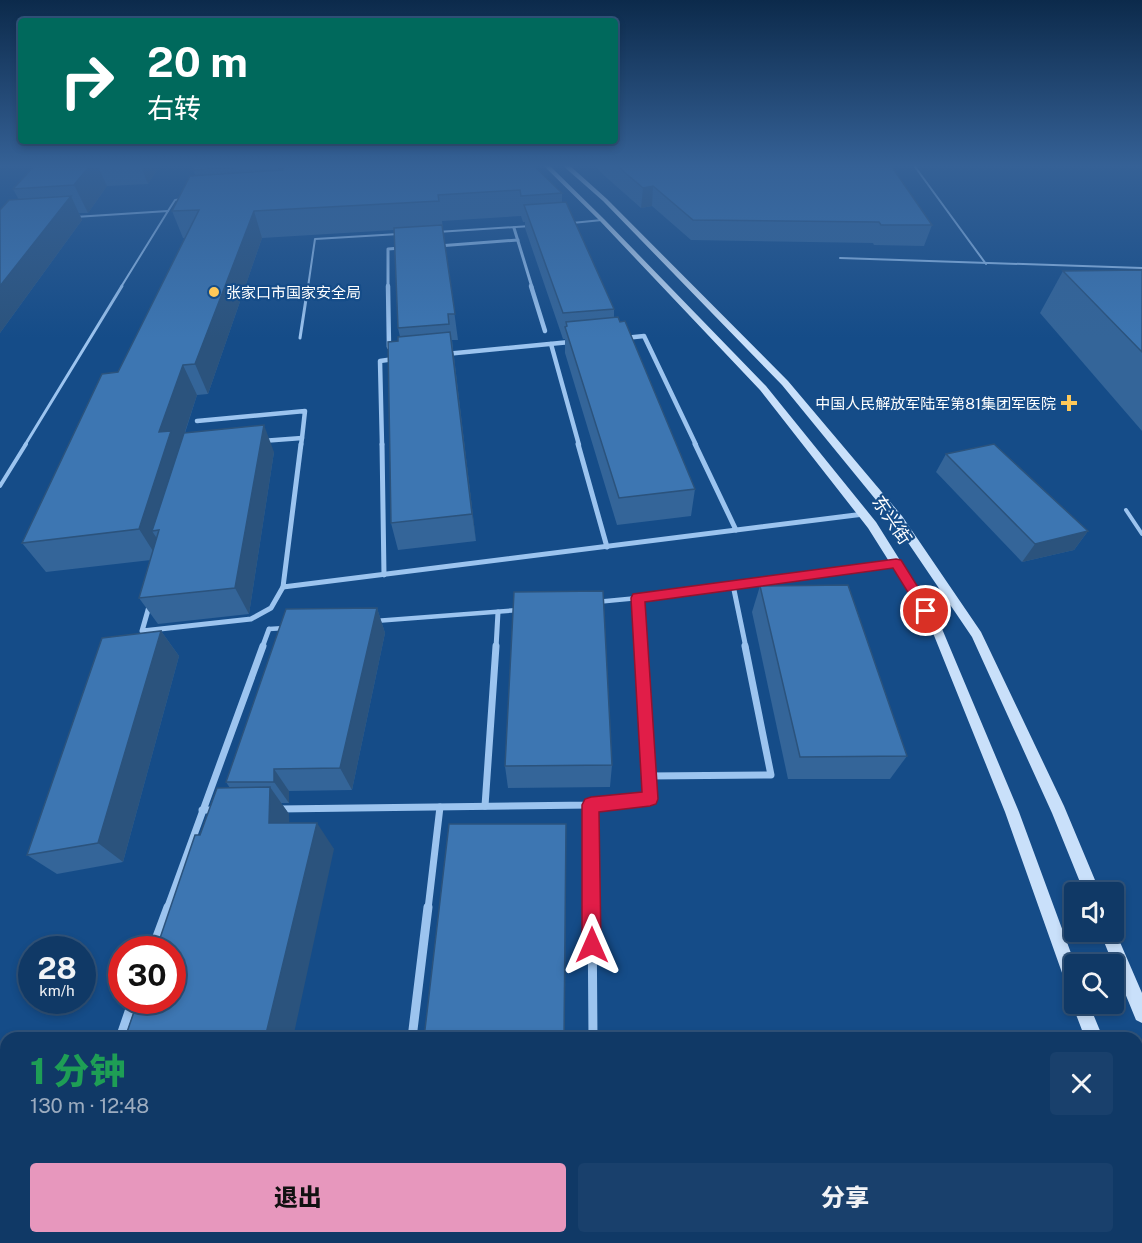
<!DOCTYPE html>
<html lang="zh">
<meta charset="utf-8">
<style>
:root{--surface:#103966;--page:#19406c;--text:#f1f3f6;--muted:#9cacbf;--line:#30537a;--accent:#e797bd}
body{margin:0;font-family:"Public Sans","Noto Sans SC",sans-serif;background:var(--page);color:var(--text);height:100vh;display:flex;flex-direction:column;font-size:22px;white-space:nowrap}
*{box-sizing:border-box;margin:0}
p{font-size:20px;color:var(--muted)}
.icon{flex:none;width:33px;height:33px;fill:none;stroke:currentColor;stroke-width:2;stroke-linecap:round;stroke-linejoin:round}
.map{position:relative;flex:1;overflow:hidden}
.panel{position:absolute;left:0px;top:1032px;width:1143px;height:212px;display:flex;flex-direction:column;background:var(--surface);border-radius:18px 18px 0 0;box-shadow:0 3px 9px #0003,0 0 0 2px var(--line)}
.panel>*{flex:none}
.top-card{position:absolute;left:18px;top:18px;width:600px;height:126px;border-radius:6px;box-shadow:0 3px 9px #0003,0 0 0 2px var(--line);background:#00695c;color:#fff;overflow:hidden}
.fabs{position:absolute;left:1064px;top:882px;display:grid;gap:12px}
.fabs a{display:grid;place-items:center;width:60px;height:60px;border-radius:6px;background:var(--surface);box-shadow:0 3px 9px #0003,0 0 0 2px var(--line);font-size:30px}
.speed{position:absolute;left:18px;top:936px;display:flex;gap:12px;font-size:30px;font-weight:700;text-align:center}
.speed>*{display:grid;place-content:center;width:78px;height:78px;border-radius:50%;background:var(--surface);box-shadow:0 3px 9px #0003,0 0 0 2px var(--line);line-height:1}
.speed small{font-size:15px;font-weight:400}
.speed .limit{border:9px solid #d22;background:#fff;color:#111}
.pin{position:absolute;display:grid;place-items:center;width:51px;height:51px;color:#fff;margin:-26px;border:3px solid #fff;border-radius:50%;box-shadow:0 2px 6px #0007}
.me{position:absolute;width:66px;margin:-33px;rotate:0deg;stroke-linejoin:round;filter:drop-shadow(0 0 4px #0008)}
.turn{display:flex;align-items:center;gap:21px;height:126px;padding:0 30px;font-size:27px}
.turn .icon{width:78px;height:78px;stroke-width:2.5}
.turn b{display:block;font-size:42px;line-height:51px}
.round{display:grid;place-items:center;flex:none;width:63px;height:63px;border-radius:6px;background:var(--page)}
.overview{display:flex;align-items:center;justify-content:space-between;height:102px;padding:0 30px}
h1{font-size:36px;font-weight:800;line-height:45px;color:#1e9e55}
.primary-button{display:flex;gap:12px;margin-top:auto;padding:12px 30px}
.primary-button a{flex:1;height:69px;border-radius:6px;background:var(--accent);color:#111;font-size:24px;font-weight:800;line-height:69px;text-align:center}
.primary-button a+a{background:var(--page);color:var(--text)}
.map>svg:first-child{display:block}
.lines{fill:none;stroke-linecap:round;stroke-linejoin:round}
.service-far2{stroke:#9cc4ef;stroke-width:2}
.service-far1{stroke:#9cc4ef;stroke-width:3}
.service{stroke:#9cc4ef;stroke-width:4}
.pedestrian{stroke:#9cc4ef;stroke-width:4.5}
.minor-far4{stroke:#9cc4ef;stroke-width:3}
.minor-far3{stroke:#9cc4ef;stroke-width:4.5}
.minor-far2{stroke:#9cc4ef;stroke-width:5}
.minor-far1{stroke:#9cc4ef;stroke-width:7}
.minor{stroke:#9cc4ef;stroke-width:9}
.secondary{fill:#c9e0fa;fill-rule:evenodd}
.wall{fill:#346599}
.shaded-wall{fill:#2b537d}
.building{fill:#3d76b2;stroke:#2b537d;stroke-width:1.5}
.route{fill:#e11d48;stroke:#92132f;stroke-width:1.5}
.poi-dot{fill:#ffc959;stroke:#154c88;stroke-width:2}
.labels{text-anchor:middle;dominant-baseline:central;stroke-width:4.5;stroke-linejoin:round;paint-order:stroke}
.far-poi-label{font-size:15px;fill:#fff;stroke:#154c88;text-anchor:start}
.street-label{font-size:18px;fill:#fff;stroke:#154c88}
</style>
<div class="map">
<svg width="1142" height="1243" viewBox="0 0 1142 1243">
<rect width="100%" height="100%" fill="#154c88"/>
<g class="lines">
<!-- service-far2 -->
<g class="service-far2">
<polyline points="913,164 986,264"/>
<polyline points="168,211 175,200 183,199"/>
<polyline points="75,217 168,211 121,287"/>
<polyline points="572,223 602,220"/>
<polyline points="437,232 531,226"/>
<polyline points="840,258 1142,268"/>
<polyline points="308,287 315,239 399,234"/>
</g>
<!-- service-far1 -->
<g class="service-far1">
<polyline points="300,338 308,286"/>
<polyline points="25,445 122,286"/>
</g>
<!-- service -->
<g class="service">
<polyline points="0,486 26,444"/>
<polyline points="1126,510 1142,534"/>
</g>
<!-- pedestrian -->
<g class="pedestrian">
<polyline points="596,602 638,598"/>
<polyline points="375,621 519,610"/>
<polyline points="269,629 285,628"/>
</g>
<!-- minor-far4 -->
<g class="minor-far4">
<polyline points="514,228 532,287"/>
<polyline points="438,246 518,240"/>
<polyline points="388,287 388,249 401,248"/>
</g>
<!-- minor-far3 -->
<g class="minor-far3">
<polyline points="388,286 389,347"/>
<polyline points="531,286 545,331"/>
<polyline points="625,338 644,336 696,445"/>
<polyline points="551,344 579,445"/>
<polyline points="446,354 570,342"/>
<polyline points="197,421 305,411 302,438"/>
<polyline points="262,441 302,438 301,445"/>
<polyline points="382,445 380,361 394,359"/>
</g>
<!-- minor-far2 -->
<g class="minor-far2">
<polyline points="301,444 283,587 864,514"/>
<polyline points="382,444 384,575"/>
<polyline points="578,444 607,547"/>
<polyline points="695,444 736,530"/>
<polyline points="733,585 746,648"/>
<polyline points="150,603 142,631 251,619 271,608 283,587"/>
<polyline points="262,648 269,629"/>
<polyline points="496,648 498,612"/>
<polyline points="641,648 638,598 896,563"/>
</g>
<!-- minor-far1 -->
<g class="minor-far1">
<polyline points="649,776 771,775 745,646"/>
<polyline points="591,805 592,909"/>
<polyline points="485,806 496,646"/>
<polyline points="279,809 591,805 650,799 641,646"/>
<polyline points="202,810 215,810"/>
<polyline points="167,909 263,646"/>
<polyline points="428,909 440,807"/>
</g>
<!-- minor -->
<g class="minor">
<polyline points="592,907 593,1038"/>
<polyline points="152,950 168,907"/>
<polyline points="120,1038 133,1000"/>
<polyline points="412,1038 428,907"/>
<polyline points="594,1238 594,1243"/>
<polyline points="45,1243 47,1238"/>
<polyline points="387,1243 388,1238"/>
</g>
<!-- secondary -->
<g class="secondary">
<polygon points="542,164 548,164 604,219 766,386 876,522 940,624 1019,812 1075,964 1074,992 1068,990 1066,984 1005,812 931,628 868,528 760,390 600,221"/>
<polygon points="561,164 568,164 607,199 788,381 902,516 981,632 1064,806 1100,892 1084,892 1052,813 972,637 894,522 782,385 603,201"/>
<polygon points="1113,926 1142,993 1142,1023 1136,1020 1100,932 1113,932"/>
<polygon points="1074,1000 1074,1004 1089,1004 1103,1038 1085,1038 1072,1004"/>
<polygon points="1137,1148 1142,1150 1142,1182 1137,1180"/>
</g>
</g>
<!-- wall -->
<g class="wall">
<polygon points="36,164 161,164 148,184 107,186 88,213 79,213 82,220 0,333 0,210 19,200 13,189"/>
<polygon points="196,164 532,164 562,193 562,202 614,309 614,318 695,489 691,516 617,525 565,353 565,339 563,339 525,228 525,222 523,222 521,216 442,221 458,340 452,340 476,541 398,550 391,523 398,341 400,337 398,328 394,230 262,238 208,394 197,395 185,433 274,452 249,614 158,624 139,598 151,560 46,572 22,543 118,372 185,238 183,238 172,211 196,176 193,170"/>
<polygon points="599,164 890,164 932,225 924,246 874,245 873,243 691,240 652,206 641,208 598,170"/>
<polygon points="1142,270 1142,431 1040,313 1063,271"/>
<polygon points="946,454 1088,531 1074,550 1022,562 936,472"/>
<polygon points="760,586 907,756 890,779 788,779 752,612"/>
<polygon points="377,608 385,633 352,790 289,791 289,803 281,803 289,814 289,823 334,849 200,835 230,788 226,782"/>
<polygon points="161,631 179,656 123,862 57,874 27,855"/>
<polygon points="612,765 610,787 508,788 505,766"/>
<polygon points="650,1238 756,1238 757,1243 652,1243"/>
</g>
<!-- shaded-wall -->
<g class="shaded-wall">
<polygon points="91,164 97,164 107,186 88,213 74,185"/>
<polygon points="140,164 161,164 148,184"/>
<polygon points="278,164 293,164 284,191 277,165"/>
<polygon points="653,186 652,206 641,208 643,188"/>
<polygon points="71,196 82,220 0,333 0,286"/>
<polygon points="254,211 262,238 208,394 195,364"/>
<polygon points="450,332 454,359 476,541 472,514"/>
<polygon points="183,365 197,395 180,447 159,530 152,531 162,546 158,559 139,529 159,432"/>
<polygon points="264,425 274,452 249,614 235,588"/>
<polygon points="1088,531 1074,550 1022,562 1035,544"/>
<polygon points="377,608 385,633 352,790 340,768"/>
<polygon points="161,631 179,656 123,862 98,843"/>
<polygon points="274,769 289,791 289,803 274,782"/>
<polygon points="270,787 289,814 290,849 269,823"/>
<polygon points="317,823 334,849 293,1038 265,1038"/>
<polygon points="566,824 565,1038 564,1038"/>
<polygon points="218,1238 249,1238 248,1243 216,1243"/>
</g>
<!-- building -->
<g class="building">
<polygon points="36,164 91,164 74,185 13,189"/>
<polygon points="196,164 278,164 277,165 193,170"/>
<polygon points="285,164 532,164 562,193 521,196 520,190 438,195 439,201 254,211 195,364 183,365 159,432 171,431 139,529 22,543 102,374 118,372 199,210 172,211 190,176 283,170"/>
<polygon points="615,164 890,164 932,225 881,225 879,222 693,220 653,186 643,188"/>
<polygon points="71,196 0,286 0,210 9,200"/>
<polygon points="566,202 614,309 563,313 524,205"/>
<polygon points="442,225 455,314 448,314 449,324 398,328 394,228"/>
<polygon points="1142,270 1142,352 1063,271"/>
<polygon points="618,317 620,322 625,321 695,489 619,498 565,327 567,326 566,322"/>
<polygon points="450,332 472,514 391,523 388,342 398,341 398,337"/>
<polygon points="264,425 235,588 139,598 159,530 152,531 184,433"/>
<polygon points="994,444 1088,531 1035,544 946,454"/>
<polygon points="848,585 907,756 800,757 760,586"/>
<polygon points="603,591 612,765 505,766 514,592"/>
<polygon points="377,608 340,768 274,769 274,782 226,782 286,609"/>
<polygon points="161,631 98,843 27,855 102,638"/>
<polygon points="270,787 269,823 317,823 265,1038 125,1038 138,1000 172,1000 172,950 156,950 195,835 200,835 217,788"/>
<polygon points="449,824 566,824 564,1038 424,1038"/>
<polygon points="57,1238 218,1238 216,1243 55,1243"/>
<polygon points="400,1238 562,1238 562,1243 399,1243"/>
<polygon points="654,1238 756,1238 757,1243 655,1243"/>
</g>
<!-- sky -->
<linearGradient id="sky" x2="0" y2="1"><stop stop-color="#0c2a4b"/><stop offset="0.49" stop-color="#356196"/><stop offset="1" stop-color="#356196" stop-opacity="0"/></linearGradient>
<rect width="1142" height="338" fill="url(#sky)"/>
<!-- route -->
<polygon class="route" points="896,559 901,560 931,608 933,611 931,615 922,615 893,568 645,602 658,799 656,804 650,806 599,812 601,945 598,951 592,954 585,951 582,945 582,805 585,799 591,797 642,792 631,598 633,594"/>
<!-- markers -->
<g class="poi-dot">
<circle cx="214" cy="292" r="6"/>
<path d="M1066 394h6v6h6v6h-6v6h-6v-6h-6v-6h6z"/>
</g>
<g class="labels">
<!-- far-poi labels -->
<g class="far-poi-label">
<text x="226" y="292">张家口市国家安全局</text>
<text x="1056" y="403" text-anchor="end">中国人民解放军陆军第81集团军医院</text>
</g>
<!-- street labels -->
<g class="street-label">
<text transform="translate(892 520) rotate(56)">东兴街</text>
</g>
</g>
</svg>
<div class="fabs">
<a><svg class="icon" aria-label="sound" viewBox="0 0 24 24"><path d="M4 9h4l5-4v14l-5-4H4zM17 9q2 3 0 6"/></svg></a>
<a><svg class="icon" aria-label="search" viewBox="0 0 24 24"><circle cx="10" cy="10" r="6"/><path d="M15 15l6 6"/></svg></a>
</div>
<div class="speed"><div>28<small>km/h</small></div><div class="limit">30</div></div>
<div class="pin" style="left:926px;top:611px;background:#d93025"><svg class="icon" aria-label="arrive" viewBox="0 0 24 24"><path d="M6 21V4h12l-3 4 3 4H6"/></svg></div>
<svg class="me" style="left:592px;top:945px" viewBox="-20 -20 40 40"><path d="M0-17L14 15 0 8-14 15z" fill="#e11d48" stroke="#fff" stroke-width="4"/></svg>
<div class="top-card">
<div class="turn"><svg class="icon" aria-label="right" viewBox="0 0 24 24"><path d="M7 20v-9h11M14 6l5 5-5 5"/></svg><div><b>20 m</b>右转</div></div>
</div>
<section class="panel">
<div class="overview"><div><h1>1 分钟</h1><p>130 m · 12:48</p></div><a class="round"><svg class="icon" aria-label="close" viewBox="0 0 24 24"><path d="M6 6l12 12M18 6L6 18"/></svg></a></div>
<div class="primary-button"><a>退出</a><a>分享</a></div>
</section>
</div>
